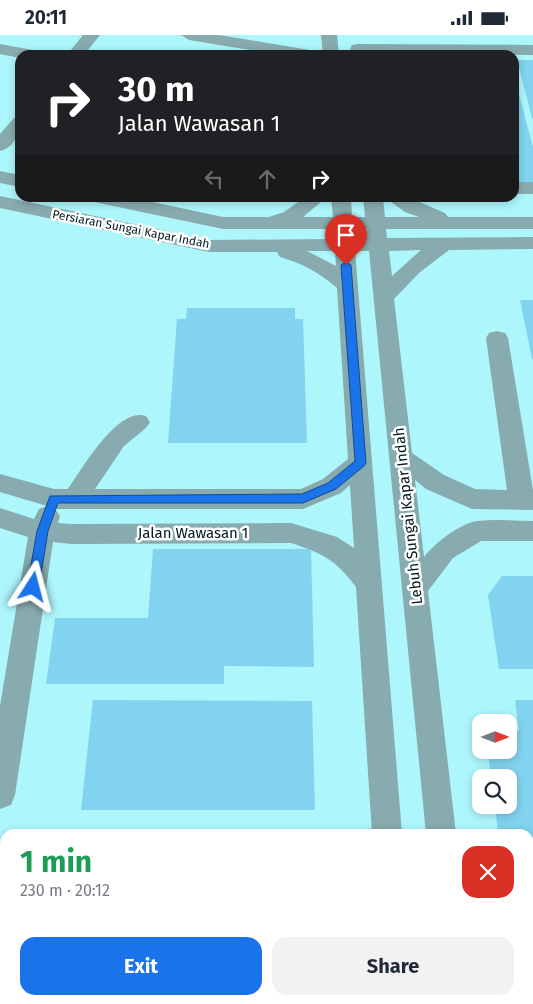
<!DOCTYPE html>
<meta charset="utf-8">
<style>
:root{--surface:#fff;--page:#f2f2f3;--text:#1f2937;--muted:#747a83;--accent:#1a73e8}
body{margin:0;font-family:"Fira Sans",sans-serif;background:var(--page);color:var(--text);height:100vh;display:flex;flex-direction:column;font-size:19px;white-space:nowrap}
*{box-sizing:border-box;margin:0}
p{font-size:16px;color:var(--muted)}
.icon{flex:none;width:28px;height:28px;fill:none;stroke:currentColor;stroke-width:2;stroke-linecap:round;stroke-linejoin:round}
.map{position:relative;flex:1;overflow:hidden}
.details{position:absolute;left:0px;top:794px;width:534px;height:176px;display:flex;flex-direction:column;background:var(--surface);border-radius:15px 15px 0 0;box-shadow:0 2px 8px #0003}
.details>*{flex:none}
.top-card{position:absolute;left:15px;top:15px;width:504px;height:152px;border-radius:15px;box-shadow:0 2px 8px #0003;background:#202124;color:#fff;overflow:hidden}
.needle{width:32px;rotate:90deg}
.fabs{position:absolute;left:472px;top:679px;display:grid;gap:10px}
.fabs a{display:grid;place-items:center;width:45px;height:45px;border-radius:10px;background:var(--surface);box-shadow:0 2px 8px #0003;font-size:25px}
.pin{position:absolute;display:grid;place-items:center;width:42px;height:42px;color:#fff;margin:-51px -21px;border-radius:50% 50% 50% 0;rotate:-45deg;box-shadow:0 0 5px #0007}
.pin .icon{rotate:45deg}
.me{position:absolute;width:55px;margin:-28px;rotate:9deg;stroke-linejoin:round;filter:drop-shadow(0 0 4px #0008)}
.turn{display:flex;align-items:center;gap:18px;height:105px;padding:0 20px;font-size:22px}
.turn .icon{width:65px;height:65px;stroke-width:2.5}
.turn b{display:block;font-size:35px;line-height:42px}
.lanes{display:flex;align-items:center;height:48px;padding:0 20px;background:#0003;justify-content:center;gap:25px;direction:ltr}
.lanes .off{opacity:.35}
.round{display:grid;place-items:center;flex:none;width:52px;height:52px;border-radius:15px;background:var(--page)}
.overview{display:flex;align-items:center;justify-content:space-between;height:85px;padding:0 20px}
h1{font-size:30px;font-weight:700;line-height:38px;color:#1e9e55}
.button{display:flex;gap:10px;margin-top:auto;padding:10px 20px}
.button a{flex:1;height:58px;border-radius:15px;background:var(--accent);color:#fff;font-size:20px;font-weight:700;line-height:58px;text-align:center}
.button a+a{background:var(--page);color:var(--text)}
.status{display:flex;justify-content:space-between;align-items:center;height:35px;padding:0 25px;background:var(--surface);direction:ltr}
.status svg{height:14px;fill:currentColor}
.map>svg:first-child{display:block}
.building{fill:#82d3ef}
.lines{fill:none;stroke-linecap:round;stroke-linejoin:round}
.minor{fill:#87abae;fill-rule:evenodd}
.route{fill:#1a73e8;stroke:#114b97}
.labels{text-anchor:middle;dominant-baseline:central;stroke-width:5;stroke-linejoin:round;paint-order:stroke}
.far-street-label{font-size:12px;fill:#00191b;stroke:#fff}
.street-label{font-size:15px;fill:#00191b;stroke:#fff}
</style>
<div class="status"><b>20:11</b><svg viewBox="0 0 49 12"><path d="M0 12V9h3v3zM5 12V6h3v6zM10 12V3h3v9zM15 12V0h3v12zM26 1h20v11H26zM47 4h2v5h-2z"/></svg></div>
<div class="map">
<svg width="533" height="969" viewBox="0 0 533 969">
<rect width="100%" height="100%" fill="#adf6fc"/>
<!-- building -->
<g class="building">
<polygon points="517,25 533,25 533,83 532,83"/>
<polygon points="514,40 533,112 533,148 514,148"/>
<polygon points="520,265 533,265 533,324 532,324"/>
<polygon points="187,273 295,273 295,284 303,284 307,408 168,408 177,284 186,284"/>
<polygon points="153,514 311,514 314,632 224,631 224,649 46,649 55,583 148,583"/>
<polygon points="502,541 533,541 533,634 499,634 488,560"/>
<polygon points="93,665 312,666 315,775 81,775"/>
<polygon points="515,665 533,665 533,827 529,827 529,799 498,799 495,770 509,770 509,742 491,742 488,715 509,715 509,696 519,696"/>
<polygon points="529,937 533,937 533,969 507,969 506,965 529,965"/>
<polygon points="197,965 332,965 332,969 196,969"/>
</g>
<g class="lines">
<!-- minor -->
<g class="minor">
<polygon points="83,0 100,0 84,20 67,20"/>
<polygon points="181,0 219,0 310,15 316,16 318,20 280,20 189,5"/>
<polygon points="321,0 337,0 339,20 323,20"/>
<polygon points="0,9 38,16 40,20 20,20 20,23 0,19"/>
<polygon points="358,9 533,10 533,20 352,18 350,14 352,10"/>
<path d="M20 82C20 96 16 112 0 116V99L14 83Z"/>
<polygon points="0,136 20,140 20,152 0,148"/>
<rect x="514" y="147" width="19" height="12"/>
<path d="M0 161 209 205 334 204 333 194H223L99 168 92 166 90 162H129L223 182H269L284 177 305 162H327L303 182H333L331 162H351L352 182H365L363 162H383L385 182H419L405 177 384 162H408L445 178 448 182H533V194H386L387 203 533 202V214L449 215 419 238 394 264 412 418 444 440 475 454 507 455 486 303 489 298 497 296 505 298 508 303 533 455V475L472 474 426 454 415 445 424 522C435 508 460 488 478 486 496 484 515 486 533 486V506H481L453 523 428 556 456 799H426L369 216H355L402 799H372L356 552C336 525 322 518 291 508L71 509 53 507 15 760 11 770 0 774V671L28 502 0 493V473L34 484 39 474 47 471 0 457V439L54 454H68C83 433 117 372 146 381L150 387 146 393 124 411 95 454H301L323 444 348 424 337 253C320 238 302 228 280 222L277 217H209L0 173ZM353 194H367V203H354ZM421 215 392 241 389 216ZM307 216H335L336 231ZM350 450 354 513 337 502 291 488 71 489 58 488 60 481 55 474H303L341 458Z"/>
<rect x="383" y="965" width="34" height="4"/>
<rect x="442" y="965" width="34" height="4"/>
</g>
</g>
<!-- route -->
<polygon class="route" points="346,227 351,230 366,428 364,431 336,454 303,468 58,468 48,496 39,552 37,556 29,556 27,552 37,496 50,461 302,459 328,448 355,426 341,230"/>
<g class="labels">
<!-- far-street labels -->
<g class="far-street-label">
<text transform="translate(131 194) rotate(11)">Persiaran Sungai Kapar Indah</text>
</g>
<!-- street labels -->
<g class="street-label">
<text transform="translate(408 481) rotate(-96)">Lebuh Sungai Kapar Indah</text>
<text x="193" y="498">Jalan Wawasan 1</text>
</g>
</g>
</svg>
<div class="fabs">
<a><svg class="needle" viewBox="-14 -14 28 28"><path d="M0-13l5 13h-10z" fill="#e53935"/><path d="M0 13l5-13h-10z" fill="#747a83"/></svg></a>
<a><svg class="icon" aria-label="search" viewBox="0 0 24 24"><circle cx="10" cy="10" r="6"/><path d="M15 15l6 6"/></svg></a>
</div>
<div class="pin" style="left:346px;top:230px;background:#d93025"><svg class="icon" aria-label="arrive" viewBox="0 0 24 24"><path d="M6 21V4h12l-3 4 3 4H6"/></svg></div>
<svg class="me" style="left:33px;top:552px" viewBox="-20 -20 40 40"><path d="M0-17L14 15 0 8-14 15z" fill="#1a73e8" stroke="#fff" stroke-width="4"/></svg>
<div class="top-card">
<div class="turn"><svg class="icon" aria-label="right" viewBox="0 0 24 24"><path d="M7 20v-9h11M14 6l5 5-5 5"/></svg><div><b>30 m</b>Jalan Wawasan 1</div></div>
<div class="lanes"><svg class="icon off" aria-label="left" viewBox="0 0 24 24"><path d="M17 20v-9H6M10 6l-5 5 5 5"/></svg><svg class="icon off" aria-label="ahead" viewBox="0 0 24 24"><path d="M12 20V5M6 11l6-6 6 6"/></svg><svg class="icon" aria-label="right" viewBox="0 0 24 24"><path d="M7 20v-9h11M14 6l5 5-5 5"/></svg></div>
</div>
<section class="details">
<div class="overview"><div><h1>1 min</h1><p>230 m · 20:12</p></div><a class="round" style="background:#d93025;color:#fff"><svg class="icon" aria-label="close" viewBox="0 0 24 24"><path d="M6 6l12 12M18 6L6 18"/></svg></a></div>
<div class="button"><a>Exit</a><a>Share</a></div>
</section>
</div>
